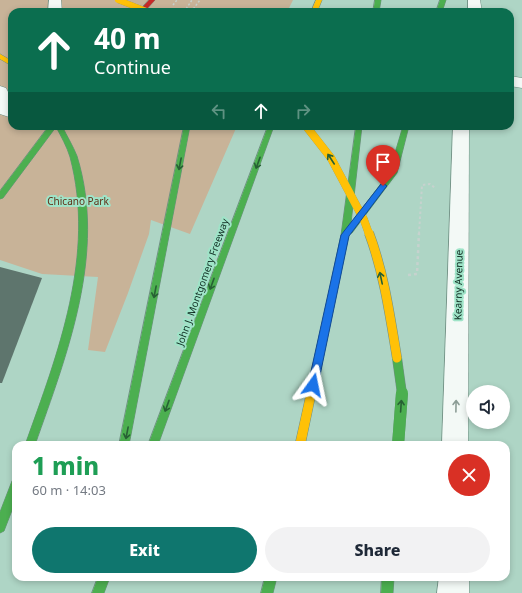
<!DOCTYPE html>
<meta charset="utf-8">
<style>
:root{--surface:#fff;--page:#f2f2f3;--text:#1f2937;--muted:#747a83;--accent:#0f766e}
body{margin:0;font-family:"Noto Sans",sans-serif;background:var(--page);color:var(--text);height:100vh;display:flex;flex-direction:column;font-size:15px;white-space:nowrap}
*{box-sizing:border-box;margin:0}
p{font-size:13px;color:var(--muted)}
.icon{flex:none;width:22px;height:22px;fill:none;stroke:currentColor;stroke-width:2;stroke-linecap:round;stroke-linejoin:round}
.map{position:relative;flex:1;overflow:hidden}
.panel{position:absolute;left:12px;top:441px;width:498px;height:140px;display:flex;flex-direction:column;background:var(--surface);border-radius:12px;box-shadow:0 2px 6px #0003}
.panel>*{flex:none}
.guide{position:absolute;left:8px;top:8px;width:506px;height:122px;border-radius:12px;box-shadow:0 2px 6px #0003;background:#0b6e4f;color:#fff;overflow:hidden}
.tools{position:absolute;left:466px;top:385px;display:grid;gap:8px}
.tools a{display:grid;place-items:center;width:44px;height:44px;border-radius:50%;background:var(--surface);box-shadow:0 2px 6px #0003;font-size:20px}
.pin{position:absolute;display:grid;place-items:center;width:34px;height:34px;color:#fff;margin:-41px -17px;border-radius:50% 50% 50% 0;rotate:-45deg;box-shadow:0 0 4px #0007}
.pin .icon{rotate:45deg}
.me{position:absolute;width:44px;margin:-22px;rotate:12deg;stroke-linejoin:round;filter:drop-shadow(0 0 3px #0008)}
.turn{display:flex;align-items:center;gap:14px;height:84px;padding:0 20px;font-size:18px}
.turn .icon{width:52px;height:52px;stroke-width:2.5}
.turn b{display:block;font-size:28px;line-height:34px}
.lanes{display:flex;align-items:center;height:38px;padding:0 20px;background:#0003;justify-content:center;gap:20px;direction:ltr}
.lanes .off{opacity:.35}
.round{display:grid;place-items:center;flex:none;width:42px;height:42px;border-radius:21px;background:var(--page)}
.headline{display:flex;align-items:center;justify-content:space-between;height:68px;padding:0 20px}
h1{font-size:24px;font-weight:800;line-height:30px;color:#1e9e55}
.action{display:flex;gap:8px;margin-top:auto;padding:8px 20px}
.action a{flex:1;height:46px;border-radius:24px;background:var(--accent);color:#fff;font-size:16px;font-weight:800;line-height:46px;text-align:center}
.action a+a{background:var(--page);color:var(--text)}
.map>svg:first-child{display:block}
.green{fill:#c8b398}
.building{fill:#5e756d}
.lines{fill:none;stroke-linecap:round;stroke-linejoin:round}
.street-casing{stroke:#708f83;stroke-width:1}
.fast-casing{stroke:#708f83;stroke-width:1}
.slow-casing{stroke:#708f83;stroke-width:1}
.jam-casing{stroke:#708f83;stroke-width:1}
.path-far2{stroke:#c6d2ce;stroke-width:1.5;stroke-dasharray:2 2;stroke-linecap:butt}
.path-far1{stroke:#c6d2ce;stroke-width:2;stroke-dasharray:2.5 2.5;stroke-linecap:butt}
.path{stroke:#c6d2ce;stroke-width:2.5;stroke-dasharray:3 3;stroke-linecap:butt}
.street{fill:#f3f9f6;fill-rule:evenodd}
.fast{fill:#4caf50;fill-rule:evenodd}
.slow{fill:#ffc107;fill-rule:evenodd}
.jam{fill:#c62828;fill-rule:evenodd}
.fast-bridge-far1-casing{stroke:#708f83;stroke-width:10;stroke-linecap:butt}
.fast-bridge-casing{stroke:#708f83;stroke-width:12;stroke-linecap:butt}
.slow-bridge-far2-casing{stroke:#708f83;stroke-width:6;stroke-linecap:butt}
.slow-bridge-far1-casing{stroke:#708f83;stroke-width:8;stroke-linecap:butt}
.slow-bridge-casing{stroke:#708f83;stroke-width:10;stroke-linecap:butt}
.fast-bridge-far1{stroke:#4caf50;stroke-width:9}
.fast-bridge{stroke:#4caf50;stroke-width:12}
.slow-bridge-far2{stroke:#ffc107;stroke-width:6}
.slow-bridge-far1{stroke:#ffc107;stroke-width:8}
.slow-bridge{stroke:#ffc107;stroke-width:9}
.oneway{stroke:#276034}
.oneway2{stroke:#8c9d96}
.route{fill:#1a73e8;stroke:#114b97}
.labels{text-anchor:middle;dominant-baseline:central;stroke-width:4;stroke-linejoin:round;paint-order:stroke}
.park-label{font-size:10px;fill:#5f3119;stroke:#9fe4c8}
.street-label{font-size:10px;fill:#0f2c21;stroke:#9fe4c8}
</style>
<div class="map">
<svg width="522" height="593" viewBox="0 0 522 593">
<rect width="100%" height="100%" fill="#aed5c5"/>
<!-- green -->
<polygon class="green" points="0,0 293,0 287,12 12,12 12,126 237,126 190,234 151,220 149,234 128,293 105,352 88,350 98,277 42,274 0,260"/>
<!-- building -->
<polygon class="building" points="0,267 42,278 2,383 0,383"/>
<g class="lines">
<defs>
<g id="street">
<polygon points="49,0 61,0 62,12 48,12"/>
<polygon points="468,0 480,0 482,12 468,12"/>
<polygon points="510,76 522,78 522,88 510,86"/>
<path d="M0 86 6 88C11 96 12 108 12 118L0 114Z"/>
<polygon points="453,126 469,126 468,445 442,445"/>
<polygon points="439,577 469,577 469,593 437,593"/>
</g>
<g id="fast">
<polygon points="375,0 381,0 379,12 373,12"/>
<polygon points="440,0 446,0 442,12 436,12"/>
<path d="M49 126H62C67 136 73 146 77 156 107 253 67 354 35 445H25C58 353 96 255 70 157 67 147 61 136 56 127L3 198 0 199V191Z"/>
<polygon points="184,126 190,126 129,445 119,445"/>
<polygon points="268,126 274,126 158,445 148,445"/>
<polygon points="356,126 362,126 351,223 389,173 403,126 409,126 397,173 352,233 349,234 338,287 337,289 331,289 330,287 341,235"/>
<polygon points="16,479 16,500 4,531 0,533 0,512 12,481"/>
<polygon points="98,577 110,577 104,593 92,593"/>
<polygon points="265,577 277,577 273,593 261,593"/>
<polygon points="382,577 394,577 393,593 381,593"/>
</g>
<g id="slow">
<polygon points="316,0 322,0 317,12 311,12"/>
<polygon points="0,54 12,61 12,66 0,59"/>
<polygon points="334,284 337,285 338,287 305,445 295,445 330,287 331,285"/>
</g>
<polygon id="jam" points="149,0 155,0 144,12 138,12"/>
</defs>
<!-- street casing -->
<use href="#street" class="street-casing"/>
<!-- fast casing -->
<use href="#fast" class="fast-casing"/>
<!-- slow casing -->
<use href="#slow" class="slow-casing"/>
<!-- jam casing -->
<use href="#jam" class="jam-casing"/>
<!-- path-far2 -->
<g class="path-far2">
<polyline points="173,5 177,0"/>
<polyline points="184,12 192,0"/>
<polyline points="191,12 200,0"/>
</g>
<!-- path-far1 -->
<polyline class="path-far1" points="419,234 422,185 430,184 435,188"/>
<!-- path -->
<polyline class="path" points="408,275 417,274 419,233"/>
<!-- street -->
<use href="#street" class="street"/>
<!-- fast -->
<use href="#fast" class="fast"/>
<!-- slow -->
<use href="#slow" class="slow"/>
<!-- jam -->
<use href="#jam" class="jam"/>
<defs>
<polyline id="fast-bridge-far1" points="397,358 402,394"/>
<polyline id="fast-bridge" points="398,445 402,393"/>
<polyline id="slow-bridge-far2" points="118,0 149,12"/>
<polyline id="slow-bridge-far1" points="306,126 331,158 364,220 369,234"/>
<path id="slow-bridge" d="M369 233C384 273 390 316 397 358"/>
</defs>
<!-- fast-bridge-far1 casing -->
<use href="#fast-bridge-far1" class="fast-bridge-far1-casing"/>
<!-- fast-bridge casing -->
<use href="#fast-bridge" class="fast-bridge-casing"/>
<!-- slow-bridge-far2 casing -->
<use href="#slow-bridge-far2" class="slow-bridge-far2-casing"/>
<!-- slow-bridge-far1 casing -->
<use href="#slow-bridge-far1" class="slow-bridge-far1-casing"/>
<!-- slow-bridge casing -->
<use href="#slow-bridge" class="slow-bridge-casing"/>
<!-- fast-bridge-far1 -->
<use href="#fast-bridge-far1" class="fast-bridge-far1"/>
<!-- fast-bridge -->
<use href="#fast-bridge" class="fast-bridge"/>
<!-- slow-bridge-far2 -->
<use href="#slow-bridge-far2" class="slow-bridge-far2"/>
<!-- slow-bridge-far1 -->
<use href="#slow-bridge-far1" class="slow-bridge-far1"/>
<!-- slow-bridge -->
<use href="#slow-bridge" class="slow-bridge"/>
</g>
<!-- one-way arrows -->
<defs><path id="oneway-shaft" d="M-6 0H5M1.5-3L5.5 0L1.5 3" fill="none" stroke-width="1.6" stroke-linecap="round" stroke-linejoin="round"/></defs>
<g class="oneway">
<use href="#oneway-shaft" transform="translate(331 159) rotate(-123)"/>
<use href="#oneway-shaft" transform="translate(258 163) rotate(110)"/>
<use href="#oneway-shaft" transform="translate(180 164) rotate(101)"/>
<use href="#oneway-shaft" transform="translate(381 278) rotate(-102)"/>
<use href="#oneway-shaft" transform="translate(212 284) rotate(110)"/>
<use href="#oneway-shaft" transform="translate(155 292) rotate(101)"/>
<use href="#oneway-shaft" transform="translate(167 406) rotate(110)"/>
<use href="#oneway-shaft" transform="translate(401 406) rotate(-86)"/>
<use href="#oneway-shaft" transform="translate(127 433) rotate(101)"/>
</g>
<use class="oneway2" href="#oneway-shaft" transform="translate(456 406) rotate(-89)"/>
<!-- route -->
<polygon class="route" points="383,183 387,186 386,187 349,236 318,385 316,388 313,390 309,388 308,385 341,235 381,184"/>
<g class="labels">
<!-- park labels -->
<g class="park-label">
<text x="78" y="201">Chicano Park</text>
</g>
<!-- street labels -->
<g class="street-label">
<text transform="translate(202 282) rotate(-70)">John J. Montgomery Freeway</text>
<text transform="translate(458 285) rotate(-89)">Kearny Avenue</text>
</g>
</g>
</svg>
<div class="tools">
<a><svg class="icon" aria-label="sound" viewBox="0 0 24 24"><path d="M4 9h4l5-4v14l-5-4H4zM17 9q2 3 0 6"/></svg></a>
</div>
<div class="pin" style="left:383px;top:186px;background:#d93025"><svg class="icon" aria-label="arrive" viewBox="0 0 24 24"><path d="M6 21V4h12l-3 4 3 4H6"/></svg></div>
<svg class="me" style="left:313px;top:385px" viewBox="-20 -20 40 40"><path d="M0-17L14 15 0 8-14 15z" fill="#1a73e8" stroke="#fff" stroke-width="4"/></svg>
<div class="guide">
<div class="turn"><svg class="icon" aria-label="ahead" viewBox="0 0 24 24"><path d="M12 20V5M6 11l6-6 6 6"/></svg><div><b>40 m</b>Continue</div></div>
<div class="lanes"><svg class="icon off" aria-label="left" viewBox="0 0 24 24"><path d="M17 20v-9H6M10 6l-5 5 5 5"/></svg><svg class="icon" aria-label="ahead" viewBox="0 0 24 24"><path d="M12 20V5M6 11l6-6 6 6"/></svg><svg class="icon off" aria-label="right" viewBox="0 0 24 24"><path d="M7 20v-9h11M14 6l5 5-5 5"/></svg></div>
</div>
<section class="panel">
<div class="headline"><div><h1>1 min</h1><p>60 m · 14:03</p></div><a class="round" style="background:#d93025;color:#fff"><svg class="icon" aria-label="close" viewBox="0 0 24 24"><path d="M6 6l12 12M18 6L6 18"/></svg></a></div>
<div class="action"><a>Exit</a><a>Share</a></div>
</section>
</div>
